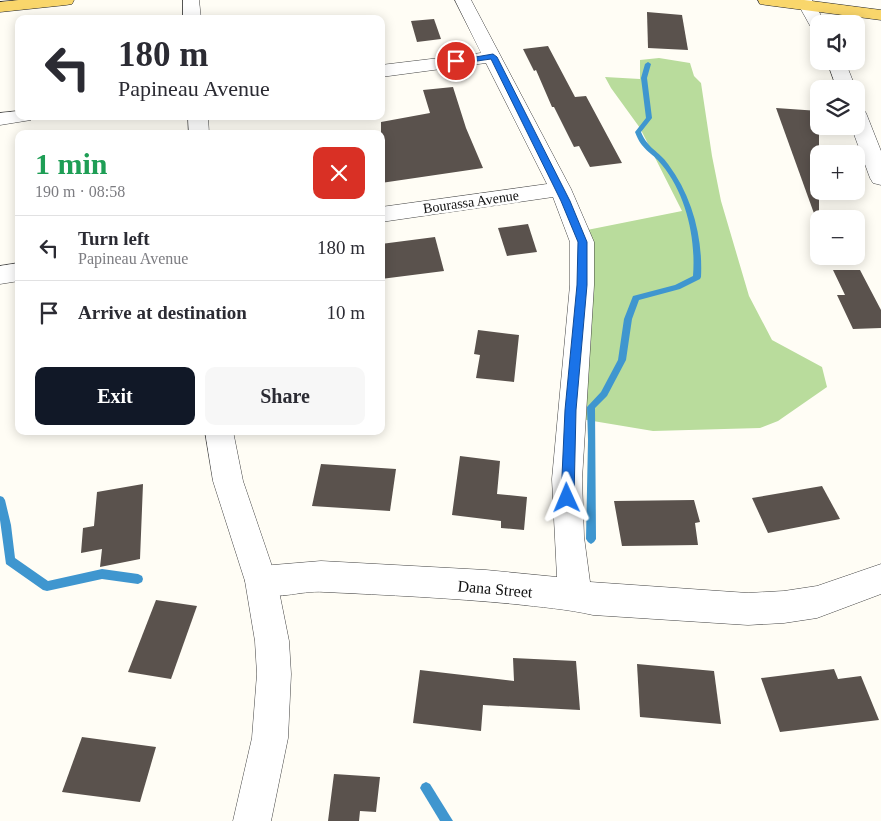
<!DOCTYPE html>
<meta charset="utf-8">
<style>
:root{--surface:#fff;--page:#f7f7f7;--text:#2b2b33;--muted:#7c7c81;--line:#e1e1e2;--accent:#111827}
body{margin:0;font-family:Georgia,serif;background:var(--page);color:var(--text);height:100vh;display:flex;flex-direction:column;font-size:19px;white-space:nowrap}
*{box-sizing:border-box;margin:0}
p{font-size:16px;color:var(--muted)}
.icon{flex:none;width:28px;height:28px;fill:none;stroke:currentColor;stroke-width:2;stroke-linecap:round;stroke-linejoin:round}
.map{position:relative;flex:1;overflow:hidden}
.details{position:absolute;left:15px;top:130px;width:370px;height:305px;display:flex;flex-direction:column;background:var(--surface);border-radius:10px;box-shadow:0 2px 12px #0003}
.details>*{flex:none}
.hud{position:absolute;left:15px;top:15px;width:370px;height:105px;border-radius:10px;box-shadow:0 2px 12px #0003;background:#fff;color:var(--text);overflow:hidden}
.fabs{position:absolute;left:810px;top:15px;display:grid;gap:10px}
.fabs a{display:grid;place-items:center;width:55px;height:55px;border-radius:10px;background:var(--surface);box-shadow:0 2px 12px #0003;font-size:25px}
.pin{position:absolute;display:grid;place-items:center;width:42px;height:42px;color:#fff;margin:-21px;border:2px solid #fff;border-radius:50%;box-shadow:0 1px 5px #0007}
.me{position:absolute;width:55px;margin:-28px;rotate:359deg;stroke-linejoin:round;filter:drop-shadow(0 0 4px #0008)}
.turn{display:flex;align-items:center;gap:18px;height:105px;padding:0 20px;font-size:22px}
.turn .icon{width:65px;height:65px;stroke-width:2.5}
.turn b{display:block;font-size:35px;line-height:42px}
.round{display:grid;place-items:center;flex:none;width:52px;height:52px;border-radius:10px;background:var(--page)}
.head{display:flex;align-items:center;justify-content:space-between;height:85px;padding:0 20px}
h1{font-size:30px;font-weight:700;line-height:38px;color:#1e9e55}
.button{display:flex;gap:10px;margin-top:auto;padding:10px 20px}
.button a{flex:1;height:58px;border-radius:10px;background:var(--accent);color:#fff;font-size:20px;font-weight:700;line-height:58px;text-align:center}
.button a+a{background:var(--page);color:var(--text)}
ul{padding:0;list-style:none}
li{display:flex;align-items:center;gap:15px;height:65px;padding:0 20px;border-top:1px solid var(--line)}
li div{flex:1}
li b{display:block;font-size:19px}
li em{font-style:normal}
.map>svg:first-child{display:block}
.forest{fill:#b9dc9c}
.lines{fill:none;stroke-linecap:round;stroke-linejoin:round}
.stream{fill:#3f96cf;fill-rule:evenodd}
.building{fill:#5a524d}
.minor-casing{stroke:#444;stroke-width:1}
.tertiary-casing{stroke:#444;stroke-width:1}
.primary-casing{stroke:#222;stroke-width:1}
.minor{fill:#fff;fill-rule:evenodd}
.tertiary{fill:#fff;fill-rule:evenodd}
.primary{fill:#f9d66b;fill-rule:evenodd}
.route{fill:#1a73e8;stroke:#114b97}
.labels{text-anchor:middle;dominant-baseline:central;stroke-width:5;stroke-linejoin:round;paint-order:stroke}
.far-street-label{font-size:14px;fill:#111;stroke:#fff}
.street-label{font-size:16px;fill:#111;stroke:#fff}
</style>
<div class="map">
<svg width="881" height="821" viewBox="0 0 881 821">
<rect width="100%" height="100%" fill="#fffdf5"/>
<!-- forest -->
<polygon class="forest" points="659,58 690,63 694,76 701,83 712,156 721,201 749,296 772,340 822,367 827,387 778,421 760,428 653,431 581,419 577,232 682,211 640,128 611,88 605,77 640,79 640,60"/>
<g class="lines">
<!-- stream -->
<g class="stream">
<path d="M648 62 651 64 647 78 652 118 641 132C648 149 659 151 668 164 692 196 703 237 701 277L700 279 680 289 639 300 632 319 626 360 607 396 595 408 596 539 594 542 591 544 588 542 586 539 588 440 587 407 601 392 618 360 624 319 633 296 675 285 693 276C696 238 686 194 662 165 651 151 642 151 635 132L646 118 641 78 645 64Z"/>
<polygon points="0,496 3,497 5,500 11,525 15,558 48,581 102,569 138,574 142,576 143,579 142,582 138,584 102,579 47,591 43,590 6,564 0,520"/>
<polygon points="426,782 430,784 453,821 440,821 420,788 422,784"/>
</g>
</g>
<!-- building -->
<g class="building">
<polygon points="647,12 682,15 688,50 648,48"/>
<polygon points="434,19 441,39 417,42 411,21"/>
<polygon points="548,46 575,97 586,96 622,163 590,167 579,146 574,147 554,107 552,107 536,70 534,71 523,49"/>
<polygon points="453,87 466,128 483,168 381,183 381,122 430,113 423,90"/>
<polygon points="776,108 819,111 819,219 816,219"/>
<polygon points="528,224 537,252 507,256 498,228"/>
<polygon points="435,237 444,271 381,279 381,244"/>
<polygon points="833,270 860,270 881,310 881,328 853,329 837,295 845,295"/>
<polygon points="478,330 519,335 514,382 476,378 480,355 474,354"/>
<polygon points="460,456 500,461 497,494 527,497 524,530 501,528 501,521 452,515"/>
<polygon points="321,464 396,469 390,511 312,506"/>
<polygon points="143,484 140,559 100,567 102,549 81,553 83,528 94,526 97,492"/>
<polygon points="822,486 840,519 768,533 752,498"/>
<polygon points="694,500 700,522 695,523 698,545 622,546 614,501"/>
<polygon points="156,600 197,606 171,679 128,672"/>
<polygon points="513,658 576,661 580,710 483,705 481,731 413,723 420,670 514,681"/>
<polygon points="637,664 714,671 721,724 640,717"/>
<polygon points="834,669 838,679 861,676 879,720 780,732 761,678"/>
<polygon points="82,737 156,747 140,802 62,792"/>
<polygon points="334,774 380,777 376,812 360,811 359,821 328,821"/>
</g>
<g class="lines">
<defs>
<g id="minor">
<path d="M455 0H471L571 189 594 242V285L582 479 584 537 590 582 748 593 784 591 817 586 881 564V594L817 618 784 623 748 625 593 615C567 609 540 607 514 604 451 598 388 595 324 592 299 590 275 602 250 592L245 581 250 570 261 566 321 561 486 570 557 577 552 479 570 285V242L553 197 381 222V207L547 184 486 63 381 77V65L481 53Z"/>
<polygon points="800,0 812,0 826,24 819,24 819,32 813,31 798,4"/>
<polygon points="827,61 845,61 856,89 837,89"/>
<polygon points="856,107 863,109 866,113 881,151 881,185 873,183 870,178 851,126 856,126"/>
<polygon points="19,111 19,116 34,116 31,120 0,125 0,113"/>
<polygon points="19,263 19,281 0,284 0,266"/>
</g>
<g id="tertiary">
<polygon points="183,0 199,0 201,19 183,19"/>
<polygon points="188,116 208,116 209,134 189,134"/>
<polygon points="205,431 233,431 243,481 277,581 289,641 291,674 288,738 271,821 233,821 252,738 257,674 255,641 245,581 213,481"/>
</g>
<g id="primary">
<polygon points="19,0 74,0 72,4 66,5 0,12 0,2"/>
<polygon points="758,0 804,0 881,10 881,20 766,5 760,4"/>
</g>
</defs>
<!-- minor casing -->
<use href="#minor" class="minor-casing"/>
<!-- tertiary casing -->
<use href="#tertiary" class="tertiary-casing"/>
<!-- primary casing -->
<use href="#primary" class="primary-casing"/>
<!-- minor -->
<use href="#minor" class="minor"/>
<!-- tertiary -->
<use href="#tertiary" class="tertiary"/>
<!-- primary -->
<use href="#primary" class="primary"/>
</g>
<!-- route -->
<polygon class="route" points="493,54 497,57 570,201 587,242 587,285 576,410 574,498 567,504 561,498 565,410 577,285 578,242 561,201 491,59 456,64 452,61"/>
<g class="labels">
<!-- far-street labels -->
<g class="far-street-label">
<text transform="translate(471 202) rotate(-8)">Bourassa Avenue</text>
</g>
<!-- street labels -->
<g class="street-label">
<text transform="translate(495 589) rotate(5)">Dana Street</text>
</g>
</g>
</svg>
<div class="fabs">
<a><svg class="icon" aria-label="sound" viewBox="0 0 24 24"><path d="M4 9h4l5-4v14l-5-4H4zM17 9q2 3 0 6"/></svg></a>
<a><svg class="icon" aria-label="layers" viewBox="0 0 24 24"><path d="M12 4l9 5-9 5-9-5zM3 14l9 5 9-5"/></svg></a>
<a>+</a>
<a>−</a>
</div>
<div class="pin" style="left:456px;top:61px;background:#d93025"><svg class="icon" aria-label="arrive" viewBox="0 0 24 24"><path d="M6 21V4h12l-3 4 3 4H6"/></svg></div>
<svg class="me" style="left:567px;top:498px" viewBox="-20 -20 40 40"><path d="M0-17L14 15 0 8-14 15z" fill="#1a73e8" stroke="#fff" stroke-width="4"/></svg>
<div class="hud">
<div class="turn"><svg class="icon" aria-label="left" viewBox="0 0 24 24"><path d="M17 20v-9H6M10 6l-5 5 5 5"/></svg><div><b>180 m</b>Papineau Avenue</div></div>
</div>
<section class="details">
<div class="head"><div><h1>1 min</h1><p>190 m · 08:58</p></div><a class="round" style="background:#d93025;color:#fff"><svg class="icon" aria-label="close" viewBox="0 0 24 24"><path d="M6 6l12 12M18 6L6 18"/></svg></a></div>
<ul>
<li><svg class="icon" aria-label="left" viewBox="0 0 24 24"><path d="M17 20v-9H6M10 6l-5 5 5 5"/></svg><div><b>Turn left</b><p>Papineau Avenue</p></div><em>180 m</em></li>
<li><svg class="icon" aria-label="arrive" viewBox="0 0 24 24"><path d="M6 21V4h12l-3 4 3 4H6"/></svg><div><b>Arrive at destination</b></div><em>10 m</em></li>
</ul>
<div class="button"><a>Exit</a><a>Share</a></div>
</section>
</div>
